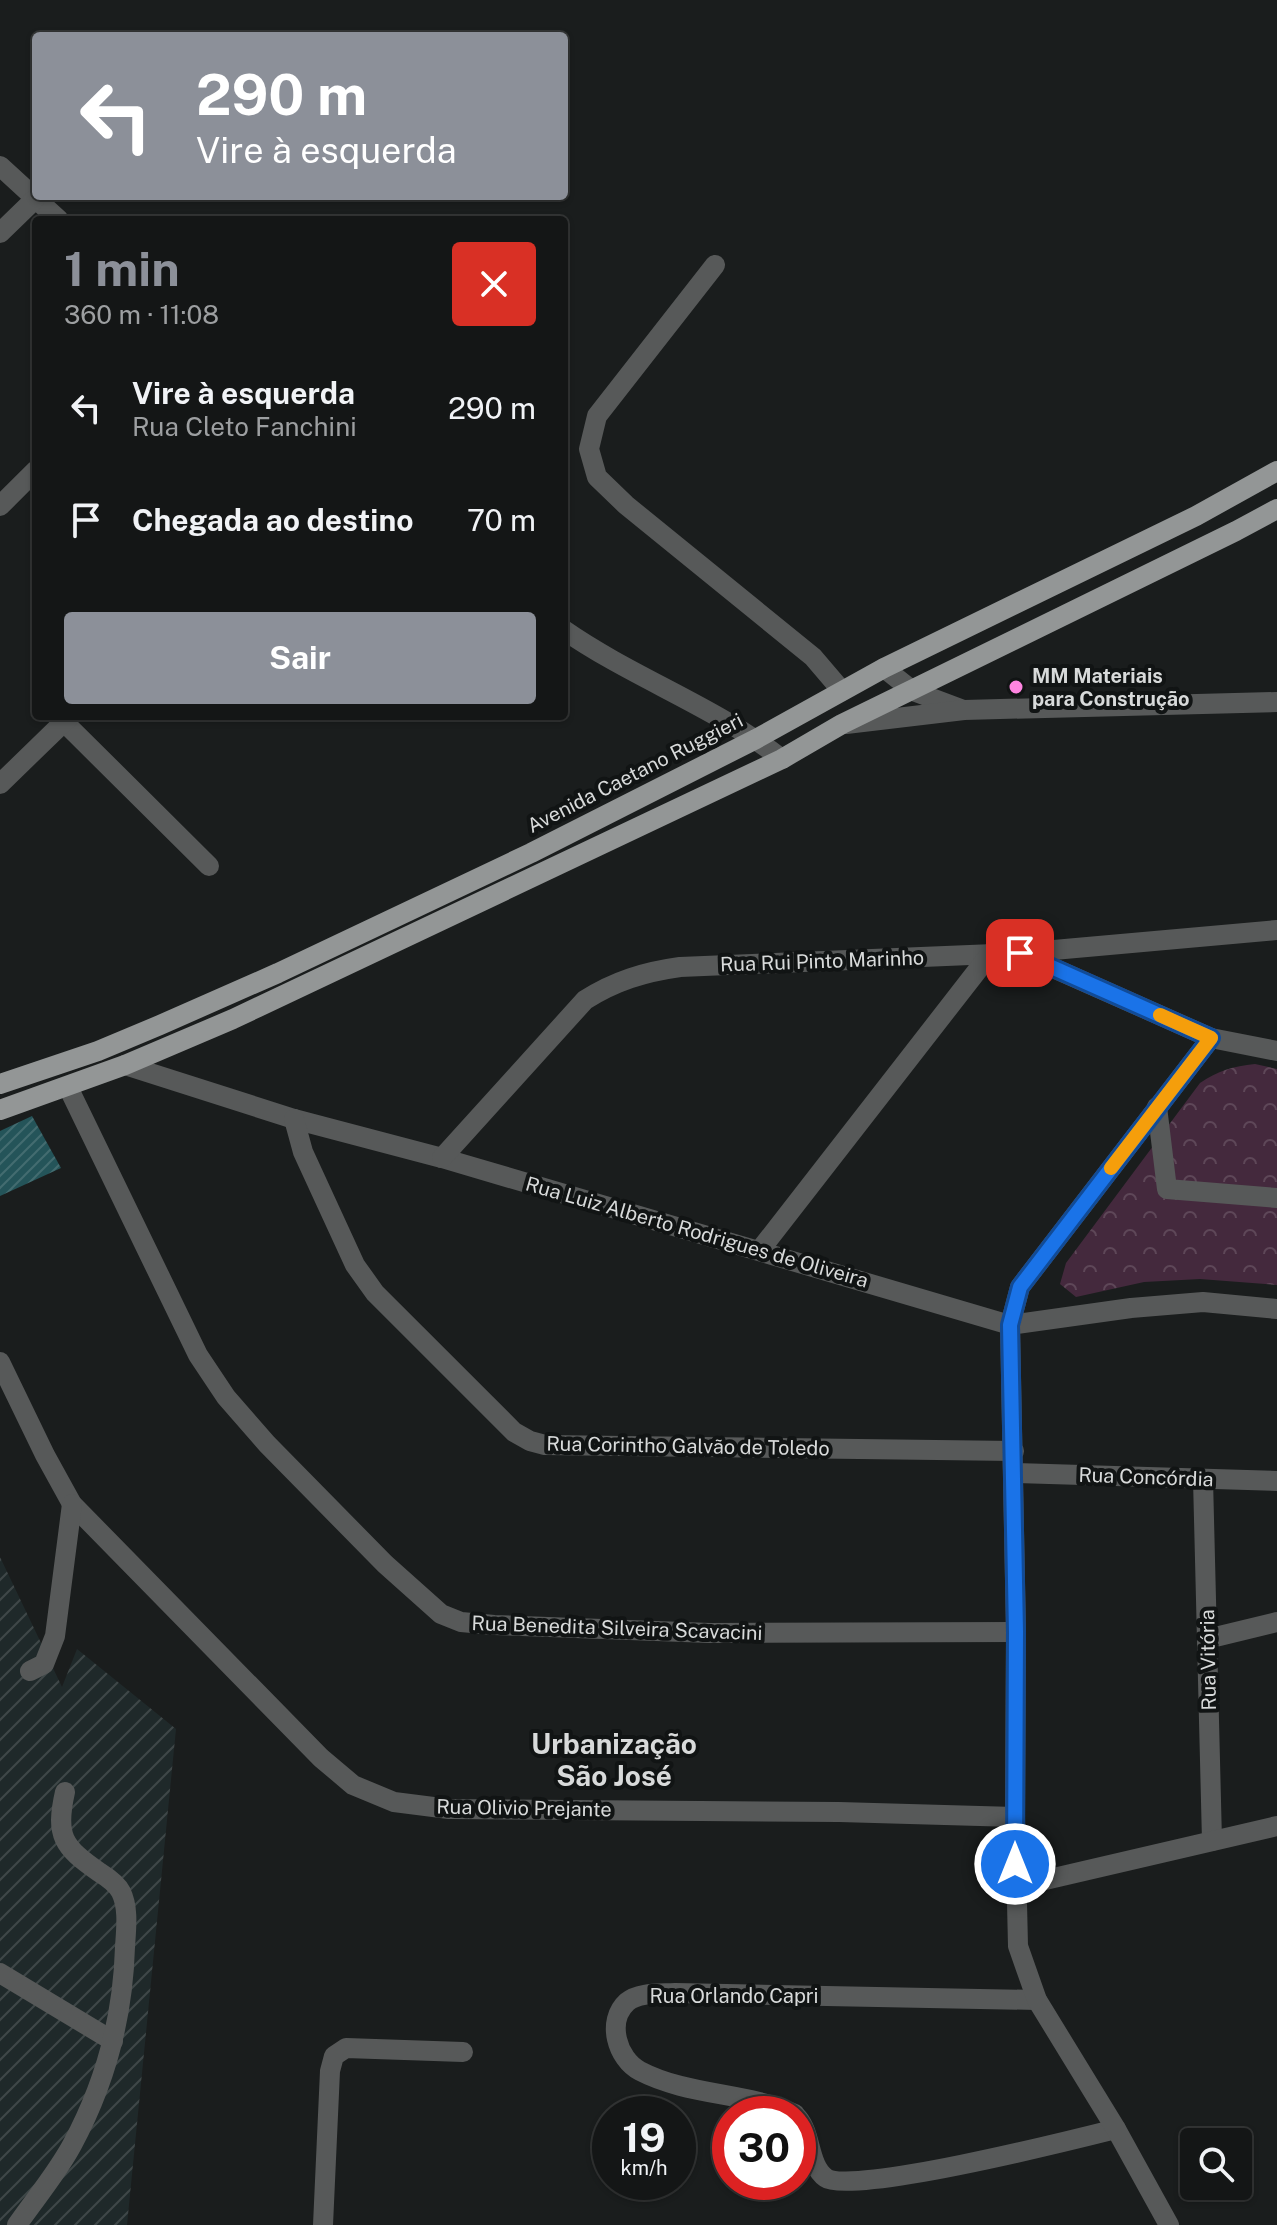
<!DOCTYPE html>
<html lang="pt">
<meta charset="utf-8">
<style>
:root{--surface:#141616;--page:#212323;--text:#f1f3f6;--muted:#9d9fa1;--line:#333535;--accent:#8c9099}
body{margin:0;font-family:"Public Sans",sans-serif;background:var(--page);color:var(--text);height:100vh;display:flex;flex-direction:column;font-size:30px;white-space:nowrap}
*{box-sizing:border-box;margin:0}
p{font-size:26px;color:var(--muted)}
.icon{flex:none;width:44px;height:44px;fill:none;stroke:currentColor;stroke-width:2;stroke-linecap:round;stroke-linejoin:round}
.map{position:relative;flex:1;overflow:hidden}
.details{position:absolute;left:32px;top:216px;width:536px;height:504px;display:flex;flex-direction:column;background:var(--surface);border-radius:8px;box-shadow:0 2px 6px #0004,0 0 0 2px var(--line)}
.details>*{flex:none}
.hud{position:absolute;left:32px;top:32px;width:536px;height:168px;border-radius:8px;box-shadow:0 2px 6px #0004,0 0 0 2px var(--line);background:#8c9099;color:#fff;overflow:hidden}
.tools{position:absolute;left:1180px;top:2128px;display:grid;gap:16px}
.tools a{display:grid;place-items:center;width:72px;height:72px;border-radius:8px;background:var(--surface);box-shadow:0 2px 6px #0004,0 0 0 2px var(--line);font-size:40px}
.speed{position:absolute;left:592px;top:2096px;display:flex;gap:16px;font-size:40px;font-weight:700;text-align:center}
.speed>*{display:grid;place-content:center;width:104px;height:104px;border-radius:50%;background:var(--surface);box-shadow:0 2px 6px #0004,0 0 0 2px var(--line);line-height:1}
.speed small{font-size:20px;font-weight:400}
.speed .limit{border:12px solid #d22;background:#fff;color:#111}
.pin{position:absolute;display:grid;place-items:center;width:68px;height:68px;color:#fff;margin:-34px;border-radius:16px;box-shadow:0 4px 12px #0006}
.me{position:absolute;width:88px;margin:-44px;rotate:0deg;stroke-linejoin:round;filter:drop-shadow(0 0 6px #0008)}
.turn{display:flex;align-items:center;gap:28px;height:168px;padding:0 32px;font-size:36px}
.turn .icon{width:104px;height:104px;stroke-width:2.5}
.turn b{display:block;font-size:56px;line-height:68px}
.round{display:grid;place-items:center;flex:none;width:84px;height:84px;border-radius:8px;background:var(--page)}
.summary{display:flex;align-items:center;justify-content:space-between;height:136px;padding:0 32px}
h1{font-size:48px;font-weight:700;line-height:60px;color:var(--accent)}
.primary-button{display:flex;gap:16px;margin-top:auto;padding:16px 32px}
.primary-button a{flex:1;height:92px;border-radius:8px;background:var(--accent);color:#fff;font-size:32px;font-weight:700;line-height:92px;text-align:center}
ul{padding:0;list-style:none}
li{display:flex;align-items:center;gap:24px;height:112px;padding:0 32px}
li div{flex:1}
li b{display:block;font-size:30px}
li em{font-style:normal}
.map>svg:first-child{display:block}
.industrial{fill:url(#industrial-furrows)}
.park{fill:url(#park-crowns)}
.building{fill:url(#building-hatch)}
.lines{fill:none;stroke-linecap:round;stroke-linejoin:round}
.minor{stroke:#575959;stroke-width:20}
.major{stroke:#939696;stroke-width:20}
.route-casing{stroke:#114b97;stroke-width:20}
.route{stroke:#1a73e8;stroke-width:14}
.slow{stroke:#f59e0b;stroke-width:14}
.poi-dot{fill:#fe85e0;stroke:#111414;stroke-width:3}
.labels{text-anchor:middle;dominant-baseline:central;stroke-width:8;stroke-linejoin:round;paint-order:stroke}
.poi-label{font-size:20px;font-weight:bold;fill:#d8dada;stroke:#111414;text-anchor:start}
.street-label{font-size:20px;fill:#d8dada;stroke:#111414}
.district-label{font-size:28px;font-weight:bold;fill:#d8dada;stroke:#111414}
</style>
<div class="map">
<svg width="1277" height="2225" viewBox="0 0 1277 2225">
<defs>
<pattern id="industrial-furrows" width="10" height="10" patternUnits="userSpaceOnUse" patternTransform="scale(2)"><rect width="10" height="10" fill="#1f292a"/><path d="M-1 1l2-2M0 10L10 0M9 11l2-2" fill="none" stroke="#3f4748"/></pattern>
<pattern id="park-crowns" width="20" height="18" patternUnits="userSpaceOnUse" patternTransform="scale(2)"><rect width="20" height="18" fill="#44293d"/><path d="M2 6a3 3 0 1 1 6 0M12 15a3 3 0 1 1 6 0" fill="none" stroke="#5e4758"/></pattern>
<pattern id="building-hatch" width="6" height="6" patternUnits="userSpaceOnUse" patternTransform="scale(2)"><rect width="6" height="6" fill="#245459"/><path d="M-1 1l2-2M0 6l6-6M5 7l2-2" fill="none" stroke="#436c70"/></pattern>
</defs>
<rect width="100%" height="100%" fill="#1a1d1d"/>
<!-- industrial -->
<polygon class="industrial" points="0,1557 62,1687 77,1649 176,1729 127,2225 0,2225"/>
<!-- park -->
<path class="park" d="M1255 1064 1277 1069V1285L1200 1279 1144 1282 1076 1297 1060 1284 1066 1263 1200 1083C1218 1071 1233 1066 1255 1064Z"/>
<!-- building -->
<polygon class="building" points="32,1116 61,1168 0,1196 0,1131"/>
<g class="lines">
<!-- minor -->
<g class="minor">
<polyline points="0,166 59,220"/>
<polyline points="0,233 34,200"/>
<polyline points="715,265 597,416 589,449 597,477 626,505 813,657 842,691"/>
<polyline points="0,506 36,470"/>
<path d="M564 630C633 678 716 707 782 759"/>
<polyline points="884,668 913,691 961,709"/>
<polyline points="64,722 209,866"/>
<polyline points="846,724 964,710 1277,702"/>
<polyline points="0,784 70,716"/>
<polyline points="1024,955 1211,1038 1277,1051"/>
<polyline points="125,1065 294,1119 442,1158 1010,1325 1131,1308 1203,1302 1277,1309"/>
<polyline points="68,1087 198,1355 226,1397 267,1444 385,1564 441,1614 461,1622 494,1625 710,1633 1016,1632"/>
<polyline points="1157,1107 1167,1189 1277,1198"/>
<polyline points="294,1119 303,1152 355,1265 375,1293 514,1432 530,1441 545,1445 1014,1451"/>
<path d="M442 1158 585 1000C615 981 644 972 680 967L1020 953 1277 930"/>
<polyline points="760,1250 991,953"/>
<polyline points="0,1362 45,1455 72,1504 321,1758 353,1785 394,1802 449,1809 839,1812 1015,1817"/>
<polyline points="1014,1473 1277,1481"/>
<polyline points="1203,1479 1212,1841"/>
<polyline points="1207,1639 1277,1622"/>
<polyline points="30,1671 44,1664 55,1636 72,1504"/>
<polyline points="1015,1887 1277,1826"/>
<polyline points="0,1973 113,2041"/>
<path d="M795 2114C746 2092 688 2096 640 2071 617 2059 606 2021 627 2002 639 1992 660 1994 675 1993L1037 2000"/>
<path d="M798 2118C812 2135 808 2165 826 2178 850 2196 1076 2139 1116 2129"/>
<path d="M17 2225C35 2199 57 2173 72 2145 105 2084 123 2016 125 1947 126 1930 129 1908 121 1892 117 1884 107 1877 99 1872 63 1847 55 1836 65 1792"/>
<polyline points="323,2225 330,2071 334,2056 346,2048 463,2052"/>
<polyline points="1169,2225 1116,2129 1037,2000 1018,1946 1015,1817 1016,1632 1010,1325 1020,1287 1211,1038"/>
</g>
<!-- major -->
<g class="major">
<polyline points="0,1084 98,1051 160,1025 278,973 531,853 756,739 884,668 1196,516 1277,471"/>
<polyline points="0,1110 125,1065 233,1019 782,759 842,724 1236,531 1277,509"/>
</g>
</g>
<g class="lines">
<defs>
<polyline id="route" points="1015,1864 1016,1632 1010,1325 1020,1287 1211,1038 1020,953"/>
</defs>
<!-- route casing -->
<use href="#route" class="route-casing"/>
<!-- route -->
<use href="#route" class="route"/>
<!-- slow -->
<polyline class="slow" points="1111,1168 1211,1038 1160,1015"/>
</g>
<!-- markers -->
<circle class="poi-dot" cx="1016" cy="687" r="8"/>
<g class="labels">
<!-- poi labels -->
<g class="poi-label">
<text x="1032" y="676">MM Materiais<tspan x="1032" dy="23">para Construção</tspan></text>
</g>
<!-- street labels -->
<g class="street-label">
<text transform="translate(635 773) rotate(-27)">Avenida Caetano Ruggieri</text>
<text transform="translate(822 961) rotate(-2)">Rua Rui Pinto Marinho</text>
<text transform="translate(697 1232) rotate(16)">Rua Luiz Alberto Rodrigues de Oliveira</text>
<text transform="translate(688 1446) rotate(1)">Rua Corintho Galvão de Toledo</text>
<text transform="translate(1146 1477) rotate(2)">Rua Concórdia</text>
<text transform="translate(617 1628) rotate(2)">Rua Benedita Silveira Scavacini</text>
<text transform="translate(1208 1660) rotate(-91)">Rua Vitória</text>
<text transform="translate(524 1808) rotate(1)">Rua Olivio Prejante</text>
<text x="734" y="1996">Rua Orlando Capri</text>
</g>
<!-- district labels -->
<g class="district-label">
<text x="614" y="1743">Urbanização<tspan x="614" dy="32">São José</tspan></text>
</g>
</g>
</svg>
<div class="tools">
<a><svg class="icon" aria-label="search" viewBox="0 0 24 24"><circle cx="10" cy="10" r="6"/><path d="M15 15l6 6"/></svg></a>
</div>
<div class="speed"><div>19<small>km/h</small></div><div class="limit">30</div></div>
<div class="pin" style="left:1020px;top:953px;background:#d93025"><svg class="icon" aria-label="arrive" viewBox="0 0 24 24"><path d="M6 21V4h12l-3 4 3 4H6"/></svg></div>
<svg class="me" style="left:1015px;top:1864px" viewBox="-20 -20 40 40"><circle r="17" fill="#1a73e8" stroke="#fff" stroke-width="3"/><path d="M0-11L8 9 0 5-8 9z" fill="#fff"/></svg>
<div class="hud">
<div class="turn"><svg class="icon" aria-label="left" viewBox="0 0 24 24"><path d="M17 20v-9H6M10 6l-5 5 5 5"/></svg><div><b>290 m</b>Vire à esquerda</div></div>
</div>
<section class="details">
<div class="summary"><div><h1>1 min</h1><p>360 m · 11:08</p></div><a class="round" style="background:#d93025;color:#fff"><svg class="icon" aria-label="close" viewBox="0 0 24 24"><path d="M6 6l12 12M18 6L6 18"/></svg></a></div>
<ul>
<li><svg class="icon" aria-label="left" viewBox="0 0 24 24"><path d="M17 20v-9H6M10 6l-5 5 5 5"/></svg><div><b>Vire à esquerda</b><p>Rua Cleto Fanchini</p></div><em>290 m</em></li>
<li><svg class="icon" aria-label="arrive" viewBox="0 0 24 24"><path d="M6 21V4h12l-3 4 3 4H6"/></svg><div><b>Chegada ao destino</b></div><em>70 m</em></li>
</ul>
<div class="primary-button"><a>Sair</a></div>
</section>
</div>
